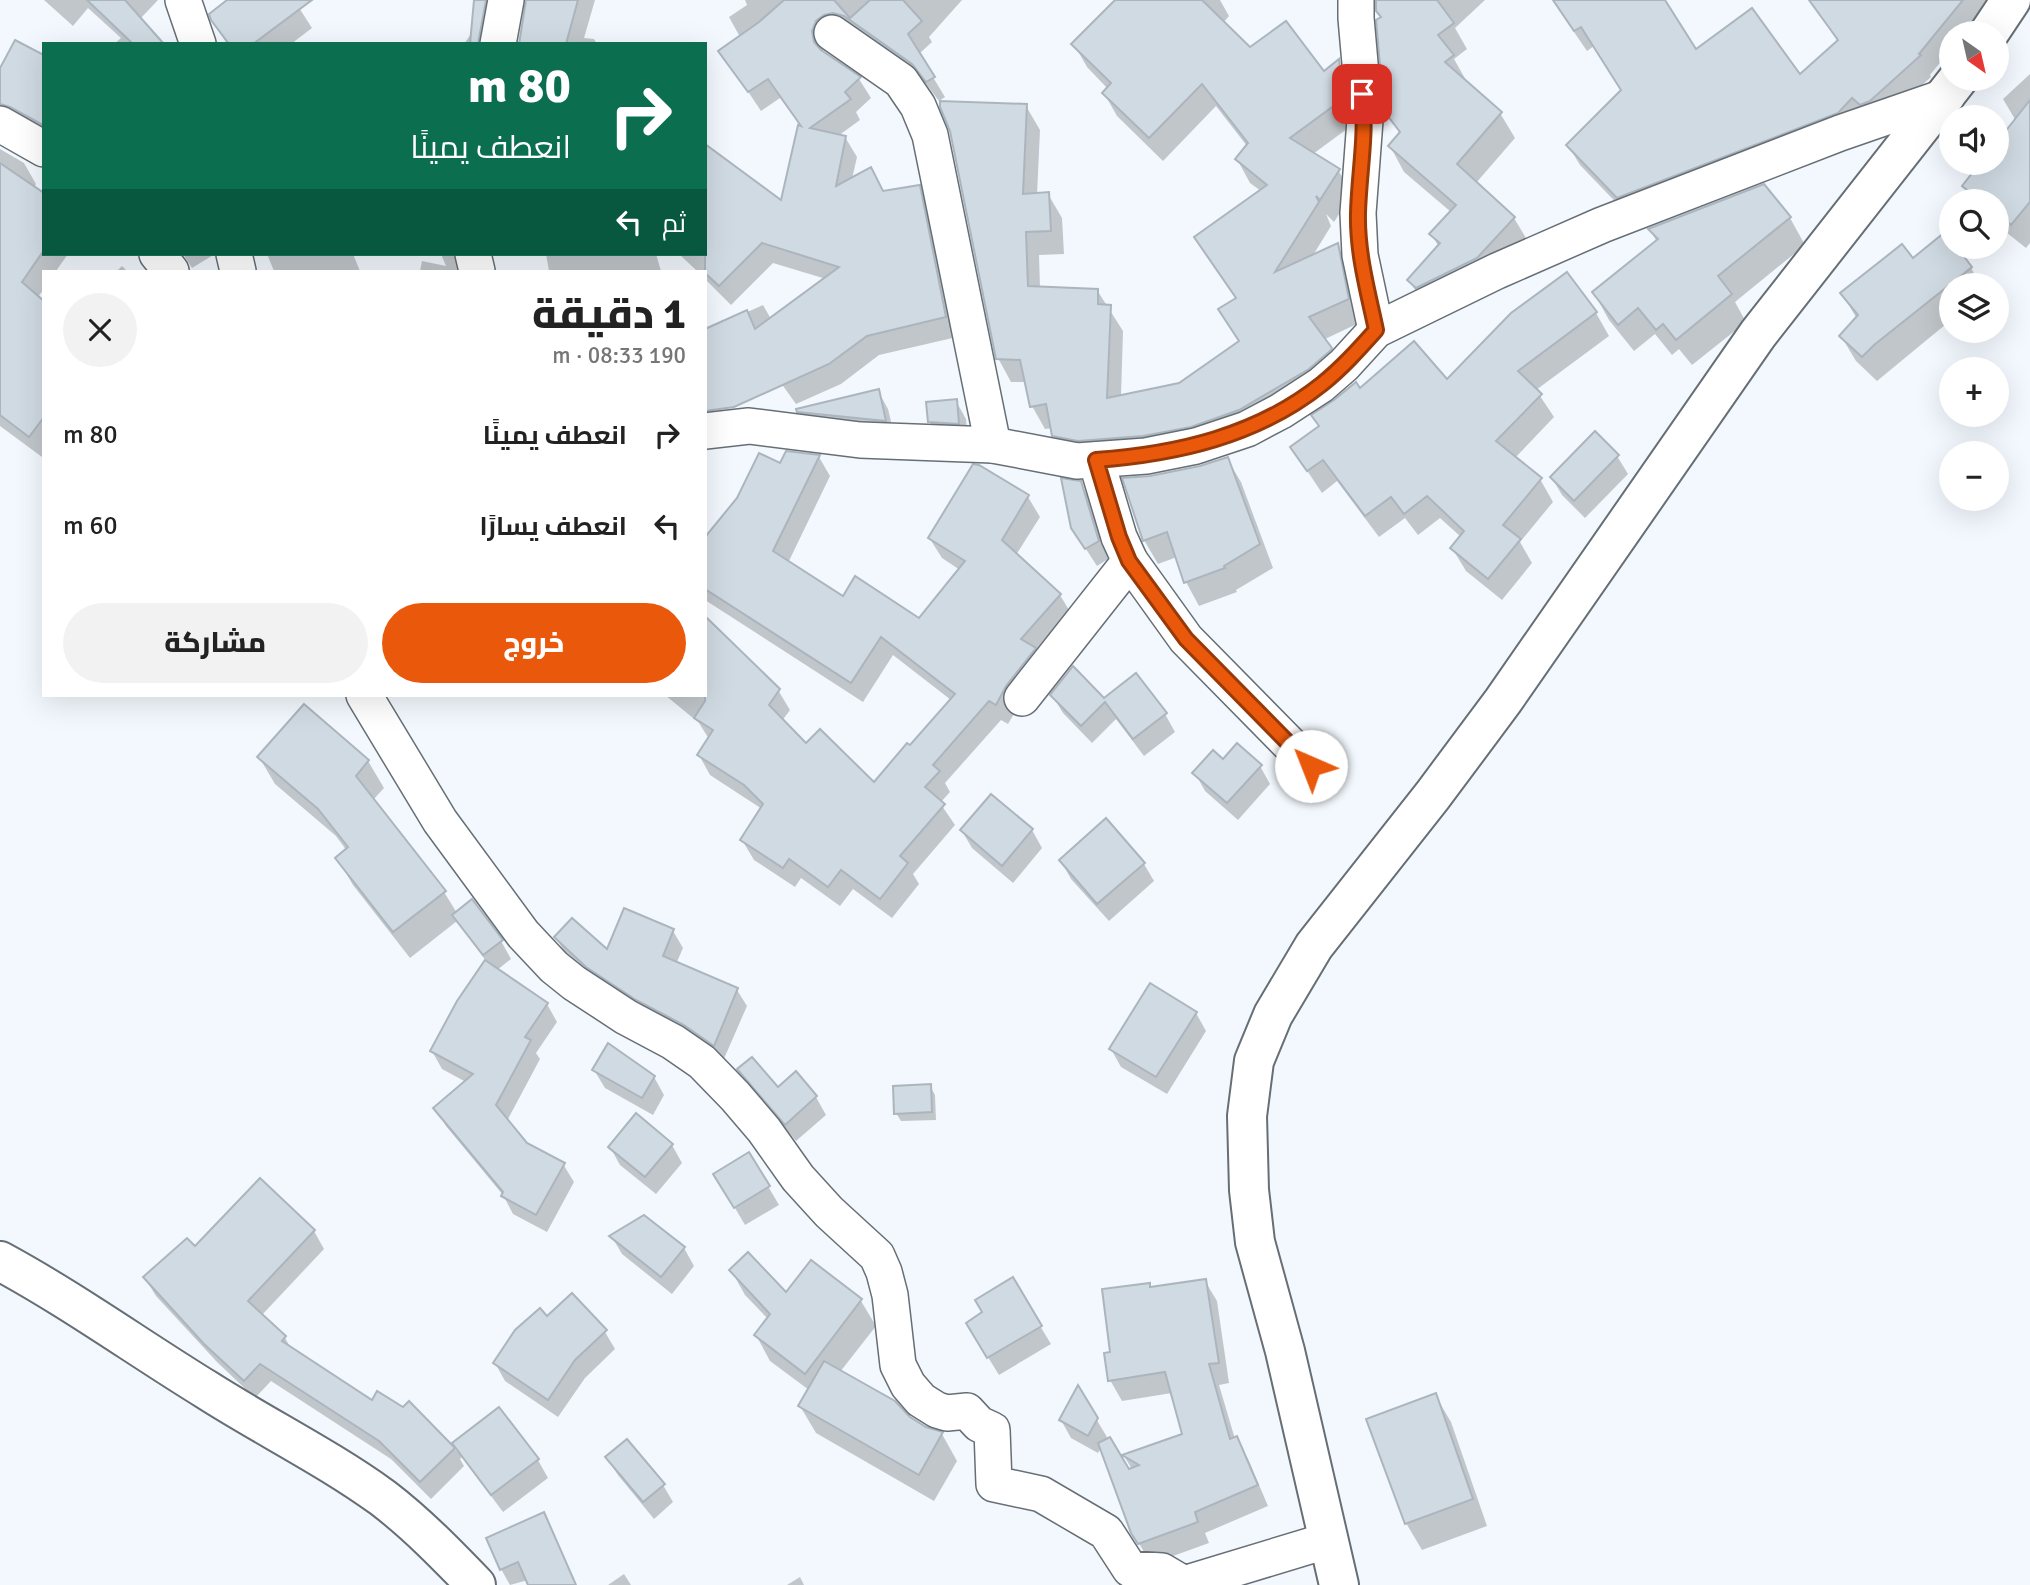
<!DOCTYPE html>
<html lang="ar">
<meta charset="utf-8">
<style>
:root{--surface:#fff;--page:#f2f2f2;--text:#222;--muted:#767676;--accent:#ea580c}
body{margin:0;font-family:Signika,Cairo,sans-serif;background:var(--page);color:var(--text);direction:rtl;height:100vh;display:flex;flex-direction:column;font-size:26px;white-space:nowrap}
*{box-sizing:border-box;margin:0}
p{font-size:23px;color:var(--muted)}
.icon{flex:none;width:38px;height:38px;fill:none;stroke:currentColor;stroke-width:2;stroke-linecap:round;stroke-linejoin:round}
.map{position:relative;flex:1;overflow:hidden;direction:ltr}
.side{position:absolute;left:42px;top:270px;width:665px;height:427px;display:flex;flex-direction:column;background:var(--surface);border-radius:0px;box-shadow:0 7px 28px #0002;direction:rtl}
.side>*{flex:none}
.top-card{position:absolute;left:42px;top:42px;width:665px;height:214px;border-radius:0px;box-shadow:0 7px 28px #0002;direction:rtl;background:#0b6e4f;color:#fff;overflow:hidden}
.needle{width:46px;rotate:146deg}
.buttons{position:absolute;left:1939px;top:21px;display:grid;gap:14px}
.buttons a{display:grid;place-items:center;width:70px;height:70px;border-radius:50%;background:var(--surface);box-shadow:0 7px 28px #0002;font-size:35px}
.pin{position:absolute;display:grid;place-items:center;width:60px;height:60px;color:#fff;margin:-30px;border-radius:14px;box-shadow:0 4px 10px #0006}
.me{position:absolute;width:77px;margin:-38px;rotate:316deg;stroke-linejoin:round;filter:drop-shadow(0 0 5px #0008)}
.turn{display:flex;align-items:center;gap:24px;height:147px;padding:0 21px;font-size:32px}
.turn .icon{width:91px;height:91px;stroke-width:2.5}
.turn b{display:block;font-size:49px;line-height:60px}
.then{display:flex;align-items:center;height:66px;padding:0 21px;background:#0003;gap:14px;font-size:26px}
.round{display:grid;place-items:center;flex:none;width:74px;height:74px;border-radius:37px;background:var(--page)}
.summary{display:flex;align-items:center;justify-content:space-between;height:119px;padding:0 21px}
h1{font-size:42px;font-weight:800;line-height:52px}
.button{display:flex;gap:14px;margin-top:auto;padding:14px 21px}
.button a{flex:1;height:80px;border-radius:42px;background:var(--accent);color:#fff;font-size:28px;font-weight:800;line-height:80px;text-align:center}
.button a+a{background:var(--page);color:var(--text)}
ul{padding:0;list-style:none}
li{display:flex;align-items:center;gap:21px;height:91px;padding:0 21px}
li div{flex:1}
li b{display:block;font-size:26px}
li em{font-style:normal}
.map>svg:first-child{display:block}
.shadow{fill:#0003}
.building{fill:#d0dae2;stroke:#acb5be;stroke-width:2}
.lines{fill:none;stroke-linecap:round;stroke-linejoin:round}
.street-casing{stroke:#666f76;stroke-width:38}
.secondary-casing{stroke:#666f76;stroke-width:42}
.street{stroke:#fff;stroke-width:35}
.secondary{stroke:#fff;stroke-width:38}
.route-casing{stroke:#983908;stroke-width:18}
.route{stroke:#ea580c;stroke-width:12}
</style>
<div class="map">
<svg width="2030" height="1585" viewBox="0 0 2030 1585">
<rect width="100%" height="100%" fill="#f2f8fd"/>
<!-- shadow -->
<g class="shadow">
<polygon points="44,0 158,0 140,19 162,44 114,44 121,38 88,8 73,26"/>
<polygon points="230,0 294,0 312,28 291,44 227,44 213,20"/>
<polygon points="476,0 518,0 492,44 464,44 473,31"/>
<polygon points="522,0 595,0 584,38 594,39 597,44 520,44 528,3"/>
<polygon points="745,0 962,0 929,37 932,42 919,54 945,97 939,101 926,84 856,36 826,42 822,53 859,79 871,98 856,112 860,120 838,136 845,137 857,157 852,179 883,193 919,186 930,206 957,337 879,355 841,384 796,404 761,355 705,331 763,305 771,319 826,279 773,263 731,305 705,279 705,271 697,271 679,254 705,254 782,203 800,125 780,98 761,111 721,51 740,37 729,17 747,5"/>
<polygon points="1118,0 1220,0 1229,16 1223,23 1250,49 1324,74 1339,62 1352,85 1355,123 1313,154 1338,170 1352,194 1334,222 1326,214 1331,226 1312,257 1337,245 1352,272 1361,322 1323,340 1344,373 1253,434 1068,459 1054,435 1053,428 1045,429 1032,406 1027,382 1011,382 998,358 1026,106 1040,130 1037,195 1048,194 1062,218 1064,254 1039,255 1040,288 1097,290 1123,331 1121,397 1180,385 1240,342 1237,300 1196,238 1261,191 1250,183 1237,159 1247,146 1216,106 1163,161 1117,116 1104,93 1108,89 1087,67 1074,44"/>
<polygon points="1377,0 1485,0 1455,28 1467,49 1454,59 1467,82 1500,113 1515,138 1476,183 1514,218 1529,243 1424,305 1409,280 1439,247 1431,234 1451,212 1404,172 1390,146 1400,134 1386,110 1382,18"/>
<polygon points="1552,0 1664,0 1695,51 1800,77 1838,42 1816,7 1818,0 2002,0 1977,33 1951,33 1951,49 1930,75 1931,77 1882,121 1630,217 1580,165 1568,145 1622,91 1594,46 1587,51"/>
<polygon points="44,57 44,140 0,130 0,68"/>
<polygon points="2030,74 2030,243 2026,248 1997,225 1997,201 1973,201 1964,186 1983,163 1997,163 1997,145 2016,121 2003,99"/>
<polygon points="0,149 24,163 36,184 34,188 44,195 44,254 68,254 56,271 44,271 44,289 37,298 44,304 42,457 0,426"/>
<polygon points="1790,218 1805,245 1735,302 1746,322 1692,365 1679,349 1672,355 1655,334 1634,351 1609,320 1594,293 1657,242 1650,230"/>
<polygon points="1945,235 1951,243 1951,247 1954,247 1971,268 1981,285 1951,285 1951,320 1877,381 1856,361 1841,336 1857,319 1842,293 1913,261"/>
<polygon points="183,254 215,254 192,268"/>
<polygon points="267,254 353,254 360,271 274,271"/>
<polygon points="441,254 482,254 468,271 420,271 422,261 446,266"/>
<polygon points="546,254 656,254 661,271 549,271"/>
<polygon points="122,266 127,271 117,271"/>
<polygon points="1567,274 1596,313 1609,336 1536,390 1554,417 1515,458 1540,479 1553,502 1520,542 1532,563 1502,600 1466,571 1452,548 1461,537 1440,518 1418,535 1405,518 1379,537 1337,481 1322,493 1292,448 1320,428 1360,391 1447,382"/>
<polygon points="878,391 888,409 895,438 809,429 798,410"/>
<polygon points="956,401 966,419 968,441 940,440 930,422"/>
<polygon points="1617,456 1628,474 1585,518 1562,495 1552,478"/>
<polygon points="819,457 830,476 788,563 843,599 920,620 960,570 942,558 930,539 978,466 1028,497 1040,517 1016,555 1060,595 1072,615 1008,724 1001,720 945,783 950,792 940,803 955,825 913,874 919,884 892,918 853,889 840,906 801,878 795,887 754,860 742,840 762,809 710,775 699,755 709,739 699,723 665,695 778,690 790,710 782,721 806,745 874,784 951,700 893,655 863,702 705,600 705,540 781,465"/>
<polygon points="1227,459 1241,482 1273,568 1236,590 1237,592 1199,606 1186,582 1177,557 1158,564 1144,540 1150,477 1200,467"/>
<polygon points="1080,482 1091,501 1108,559 1097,566 1084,546"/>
<polygon points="1136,676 1165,714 1175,732 1144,756 1116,719 1092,743 1063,713 1052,695 1103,701"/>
<polygon points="259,757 368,761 384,788 373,800 444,892 457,913 501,941 511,959 497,970 547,1004 557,1022 536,1053 540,1059 507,1121 526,1144 563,1164 574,1182 547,1232 513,1214 503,1195 446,1126 436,1108 466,1082 442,1069 432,1051 486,961 457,921 410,958 353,885 337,858 347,851 336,836 275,784"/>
<polygon points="1223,762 1260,766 1270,784 1238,820 1205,791 1195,773"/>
<polygon points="991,796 1032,830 1042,848 1013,883 972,848 962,831"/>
<polygon points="1061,861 1144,864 1154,881 1109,921 1071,879"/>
<polygon points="673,931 683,948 676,964 737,990 747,1006 723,1061 598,984 566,954 556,938 607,952"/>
<polygon points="1196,1013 1206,1031 1167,1094 1121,1067 1111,1049"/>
<polygon points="594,1070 654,1077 664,1095 653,1115 605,1088"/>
<polygon points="739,1070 778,1090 816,1097 826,1115 796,1141 750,1087"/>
<polygon points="930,1086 935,1095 936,1120 901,1121 896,1113"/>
<polygon points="672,1145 682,1163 656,1194 620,1165 610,1147"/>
<polygon points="749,1154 779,1205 745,1225 715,1174"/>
<polygon points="314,1231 324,1249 261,1316 285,1338 292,1350 373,1402 403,1410 409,1404 459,1453 538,1460 548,1478 503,1512 462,1457 460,1459 464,1466 431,1499 391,1459 271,1381 255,1398 217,1362 156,1296 145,1278 195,1249"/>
<polygon points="612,1237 684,1248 694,1266 672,1294 622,1254"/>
<polygon points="811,1262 861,1301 876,1326 840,1372 926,1429 942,1434 957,1461 934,1501 816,1433 800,1406 809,1390 770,1361 756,1335 768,1319 745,1295 731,1270 786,1295"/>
<polygon points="1012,1280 1051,1344 999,1375 978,1341 984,1313"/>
<polygon points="1205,1281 1217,1301 1229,1383 1219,1385 1235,1439 1248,1459 1268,1506 1205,1533 1209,1543 1151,1564 1133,1533 1101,1448 1098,1453 1071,1438 1061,1420 1078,1389 1107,1437 1105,1442 1128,1471 1132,1469 1124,1456 1184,1435 1172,1393 1122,1401 1110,1380 1112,1354 1149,1285 1151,1289"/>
<polygon points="547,1319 605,1332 615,1349 585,1378 558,1417 505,1381 495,1363"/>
<polygon points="1435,1395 1451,1422 1487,1526 1422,1550 1406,1523"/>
<polygon points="607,1458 663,1485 673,1502 654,1519 618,1475"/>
<polygon points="544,1515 576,1583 531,1585 528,1580 510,1585 501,1569"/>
<polygon points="624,1574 631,1585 608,1585"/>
<polygon points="800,1577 804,1585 787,1585"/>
</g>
<!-- building -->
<g class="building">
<polygon points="87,0 125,0 164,44 133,44"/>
<polygon points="227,0 312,0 253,44 229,44 211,20 209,14"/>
<polygon points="474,0 486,0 478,44 470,44"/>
<polygon points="526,0 578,0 566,44 519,44"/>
<polygon points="784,0 834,0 850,18 870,0 903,0 922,21 908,34 935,77 926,82 912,64 844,16 833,13 824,15 816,21 812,31 814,42 821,50 861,77 845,92 851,99 810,128 846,136 836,186 871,167 883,191 920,185 946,317 867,336 829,364 734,407 705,411 705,329 747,310 755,329 839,267 762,243 719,286 705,273 705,144 781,200 798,125 801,126 768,79 748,92 718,51 759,22"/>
<polygon points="1115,0 1202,0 1250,47 1286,21 1324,71 1339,59 1343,99 1290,138 1340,169 1320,200 1316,196 1319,202 1275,272 1338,243 1349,299 1309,317 1332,348 1330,351 1309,369 1239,410 1191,427 1143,436 1078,441 1052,436 1046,404 1030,407 1020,360 996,359 950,131 940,107 940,101 1027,104 1023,194 1049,192 1051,231 1026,232 1028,286 1098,289 1098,304 1111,305 1107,398 1179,383 1239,341 1218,309 1236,298 1194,237 1267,185 1235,159 1248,143 1202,84 1149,138 1102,93 1111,83 1071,44"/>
<polygon points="1376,0 1437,0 1454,23 1438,35 1454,55 1445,62 1502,112 1457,164 1515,217 1477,258 1416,288 1407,280 1440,243 1429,234 1456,205 1388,146 1400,132 1384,111 1376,20 1381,17 1376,11"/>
<polygon points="1553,0 1665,0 1696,49 1752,8 1800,74 1838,40 1809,0 1963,0 1919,54 1921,55 1870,101 1860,105 1852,98 1838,113 1617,198 1566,145 1621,90 1581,27 1574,31"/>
<polygon points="15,40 44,55 43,125 10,107 0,104 0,68"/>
<polygon points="2030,100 2030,202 2011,225 1997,213 1997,201 1981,201 1962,186 1980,163 1997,163 1997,142"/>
<polygon points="0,163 44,193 44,250 22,282 44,301 44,417 29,437 0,415"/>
<polygon points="1764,184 1791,217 1718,276 1732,294 1676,340 1663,324 1656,330 1638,308 1618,325 1592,292 1658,239 1648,229"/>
<polygon points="1945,232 1951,240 1951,247 1957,247 1972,267 1874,345 1862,357 1839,336 1858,315 1840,293 1902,244 1913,258"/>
<polygon points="1567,272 1597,312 1518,371 1542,394 1496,441 1542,478 1503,525 1521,539 1488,579 1450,548 1464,531 1427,496 1404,514 1391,497 1365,516 1323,460 1307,471 1290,447 1319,426 1311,415 1334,400 1356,382 1360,388 1414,341 1447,379 1511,313"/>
<polygon points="879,389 886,421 797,412 796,409"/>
<polygon points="957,399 959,424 928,422 926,402"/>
<polygon points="1595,431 1619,455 1574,501 1550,477"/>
<polygon points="786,451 820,455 773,551 843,596 855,576 919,618 965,561 928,538 973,464 979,465 1029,495 1002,540 1061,594 1021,639 1036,648 1006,686 996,705 989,701 933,765 940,771 925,787 945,804 900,856 908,863 880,899 841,870 828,887 789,859 783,868 740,840 763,804 744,785 697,755 713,730 694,718 705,701 705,616 780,689 769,705 806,743 820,729 874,782 907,743 910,745 955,694 881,637 851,683 705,589 705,537 737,498 759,453 780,463"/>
<polygon points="1228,457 1260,544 1224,566 1225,568 1184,583 1167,532 1143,541 1122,478 1150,476 1200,466"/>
<polygon points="1061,478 1081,481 1099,541 1085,549 1071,528"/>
<polygon points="1073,666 1104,698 1136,673 1167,713 1133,739 1105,702 1081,726 1050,695"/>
<polygon points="304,704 369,760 356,776 446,891 393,932 335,858 348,847 318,809 257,757"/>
<polygon points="1237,743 1262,765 1227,803 1192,773 1213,750 1223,759"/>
<polygon points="991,794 1033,829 1002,866 960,830"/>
<polygon points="1106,818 1145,863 1097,904 1059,860"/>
<polygon points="472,899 503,940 483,955 452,915"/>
<polygon points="624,908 674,929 663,956 738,988 714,1046 684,1025 636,1000 586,967 554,937 572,918 607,949"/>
<polygon points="485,960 548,1003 525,1037 531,1040 496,1105 527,1143 565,1163 536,1215 501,1196 503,1192 433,1108 473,1074 430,1051 457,1001"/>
<polygon points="1150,983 1197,1012 1156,1077 1109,1049"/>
<polygon points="608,1043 655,1076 642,1098 592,1070"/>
<polygon points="752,1057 778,1087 796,1071 817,1096 785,1125 737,1069"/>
<polygon points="931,1084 932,1112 894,1114 893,1086"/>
<polygon points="636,1113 673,1144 645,1177 608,1147"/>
<polygon points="749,1152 770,1186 734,1208 713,1174"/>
<polygon points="260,1178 315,1230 248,1301 286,1336 282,1341 372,1400 377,1391 403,1407 409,1401 455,1448 420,1482 379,1441 260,1364 244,1381 204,1344 143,1277 187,1238 195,1246"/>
<polygon points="644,1215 685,1247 661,1277 609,1236"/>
<polygon points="748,1252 786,1292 811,1260 862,1299 805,1374 754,1335 770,1314 729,1270"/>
<polygon points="1013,1277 1042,1326 987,1358 966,1323 982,1312 975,1300"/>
<polygon points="1206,1279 1219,1363 1209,1364 1230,1439 1237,1436 1258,1485 1195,1512 1198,1522 1138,1544 1131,1533 1098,1443 1110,1437 1129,1469 1139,1465 1122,1455 1182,1434 1165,1372 1108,1381 1104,1353 1110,1352 1102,1289 1150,1283 1150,1287"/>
<polygon points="572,1293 607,1330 575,1360 548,1400 493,1363 515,1330 540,1308 547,1316"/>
<polygon points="824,1361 895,1401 910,1417 926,1427 943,1432 919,1475 798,1406"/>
<polygon points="1078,1385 1098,1418 1088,1436 1059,1420"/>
<polygon points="1436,1393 1473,1499 1405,1524 1366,1419"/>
<polygon points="499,1407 539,1459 491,1495 452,1443"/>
<polygon points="627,1439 665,1484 643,1502 605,1457"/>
<polygon points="544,1512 576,1585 528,1585 518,1562 500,1570 486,1538"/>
</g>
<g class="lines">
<defs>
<g id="street">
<polyline points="183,0 198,44"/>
<polyline points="1356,0 1356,18 1365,120 1358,213 1360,255 1376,330"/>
<polyline points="832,33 901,81 918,106 930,135 993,445"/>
<polyline points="498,44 506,0"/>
<polyline points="0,124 44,149"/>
<polyline points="157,254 171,271"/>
<polyline points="234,254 238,271"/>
<polyline points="473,254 477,271"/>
<polyline points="705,431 749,426 860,440 993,445 1077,461 1146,456 1196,446 1247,429 1281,411 1321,385 1344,365 1376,330 1497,271 1602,225 1840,133 1947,96"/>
<polyline points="1096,460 1119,537 1130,561 1186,639 1311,766"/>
<polyline points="364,695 440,821 523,934 554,967 574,983 626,1017 673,1042 702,1062 735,1096 764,1130 798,1178 829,1212 877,1256 884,1272 890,1295 898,1365 908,1385 921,1400 937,1410 947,1413 967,1411 979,1424 992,1430 994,1484 1041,1494 1106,1532 1130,1569 1162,1571 1184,1584 1329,1540"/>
<polyline points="1022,698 1130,561"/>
</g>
<g id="secondary">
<polyline points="1989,33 2011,0"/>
<path d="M0 1261C72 1300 137 1347 207 1390 265 1427 328 1458 383 1498 417 1524 447 1555 476 1585"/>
<polyline points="1339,1585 1285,1351 1255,1242 1249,1190 1247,1116 1254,1061 1273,1015 1314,946 1433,795 1503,701 1758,334 1958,79"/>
</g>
</defs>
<!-- street casing -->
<use href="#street" class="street-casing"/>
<!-- secondary casing -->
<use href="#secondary" class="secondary-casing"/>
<!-- street -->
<use href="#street" class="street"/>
<!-- secondary -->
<use href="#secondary" class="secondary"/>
</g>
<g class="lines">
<defs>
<path id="route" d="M1311 766 1186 639 1129 561 1119 537 1096 460C1177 454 1257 436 1322 384 1342 368 1359 349 1376 330 1368 292 1357 253 1358 213 1359 173 1367 135 1362 94"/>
</defs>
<!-- route casing -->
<use href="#route" class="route-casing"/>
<!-- route -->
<use href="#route" class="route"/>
</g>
</svg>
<div class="buttons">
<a><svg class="needle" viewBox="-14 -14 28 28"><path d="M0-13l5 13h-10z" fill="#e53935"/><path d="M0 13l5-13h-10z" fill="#767676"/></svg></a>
<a><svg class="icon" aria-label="sound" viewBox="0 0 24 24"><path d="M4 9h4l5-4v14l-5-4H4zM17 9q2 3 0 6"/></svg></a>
<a><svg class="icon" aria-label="search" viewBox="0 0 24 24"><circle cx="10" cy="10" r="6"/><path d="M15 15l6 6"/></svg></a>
<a><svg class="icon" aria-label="layers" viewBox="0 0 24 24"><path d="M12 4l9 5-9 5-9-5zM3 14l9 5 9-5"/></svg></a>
<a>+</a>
<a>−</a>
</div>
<div class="pin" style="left:1362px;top:94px;background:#d93025"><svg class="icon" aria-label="arrive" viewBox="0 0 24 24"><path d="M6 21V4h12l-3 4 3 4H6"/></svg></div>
<svg class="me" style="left:1311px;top:766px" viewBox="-20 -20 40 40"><circle r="19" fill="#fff"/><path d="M0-13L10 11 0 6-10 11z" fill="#ea580c"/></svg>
<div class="top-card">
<div class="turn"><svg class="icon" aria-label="right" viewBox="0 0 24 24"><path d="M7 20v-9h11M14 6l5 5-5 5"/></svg><div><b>80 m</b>انعطف يمينًا</div></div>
<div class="then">ثم<svg class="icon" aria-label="left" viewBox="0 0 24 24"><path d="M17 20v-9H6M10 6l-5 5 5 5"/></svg></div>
</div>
<section class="side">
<div class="summary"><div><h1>1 دقيقة</h1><p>190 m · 08:33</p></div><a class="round"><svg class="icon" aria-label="close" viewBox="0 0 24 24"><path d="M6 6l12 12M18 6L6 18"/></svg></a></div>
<ul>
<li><svg class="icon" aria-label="right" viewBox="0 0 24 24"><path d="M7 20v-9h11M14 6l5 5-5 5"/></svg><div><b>انعطف يمينًا</b></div><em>80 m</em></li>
<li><svg class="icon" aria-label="left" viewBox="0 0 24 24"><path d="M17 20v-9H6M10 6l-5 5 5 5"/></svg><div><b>انعطف يسارًا</b></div><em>60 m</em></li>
</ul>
<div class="button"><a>خروج</a><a>مشاركة</a></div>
</section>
</div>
